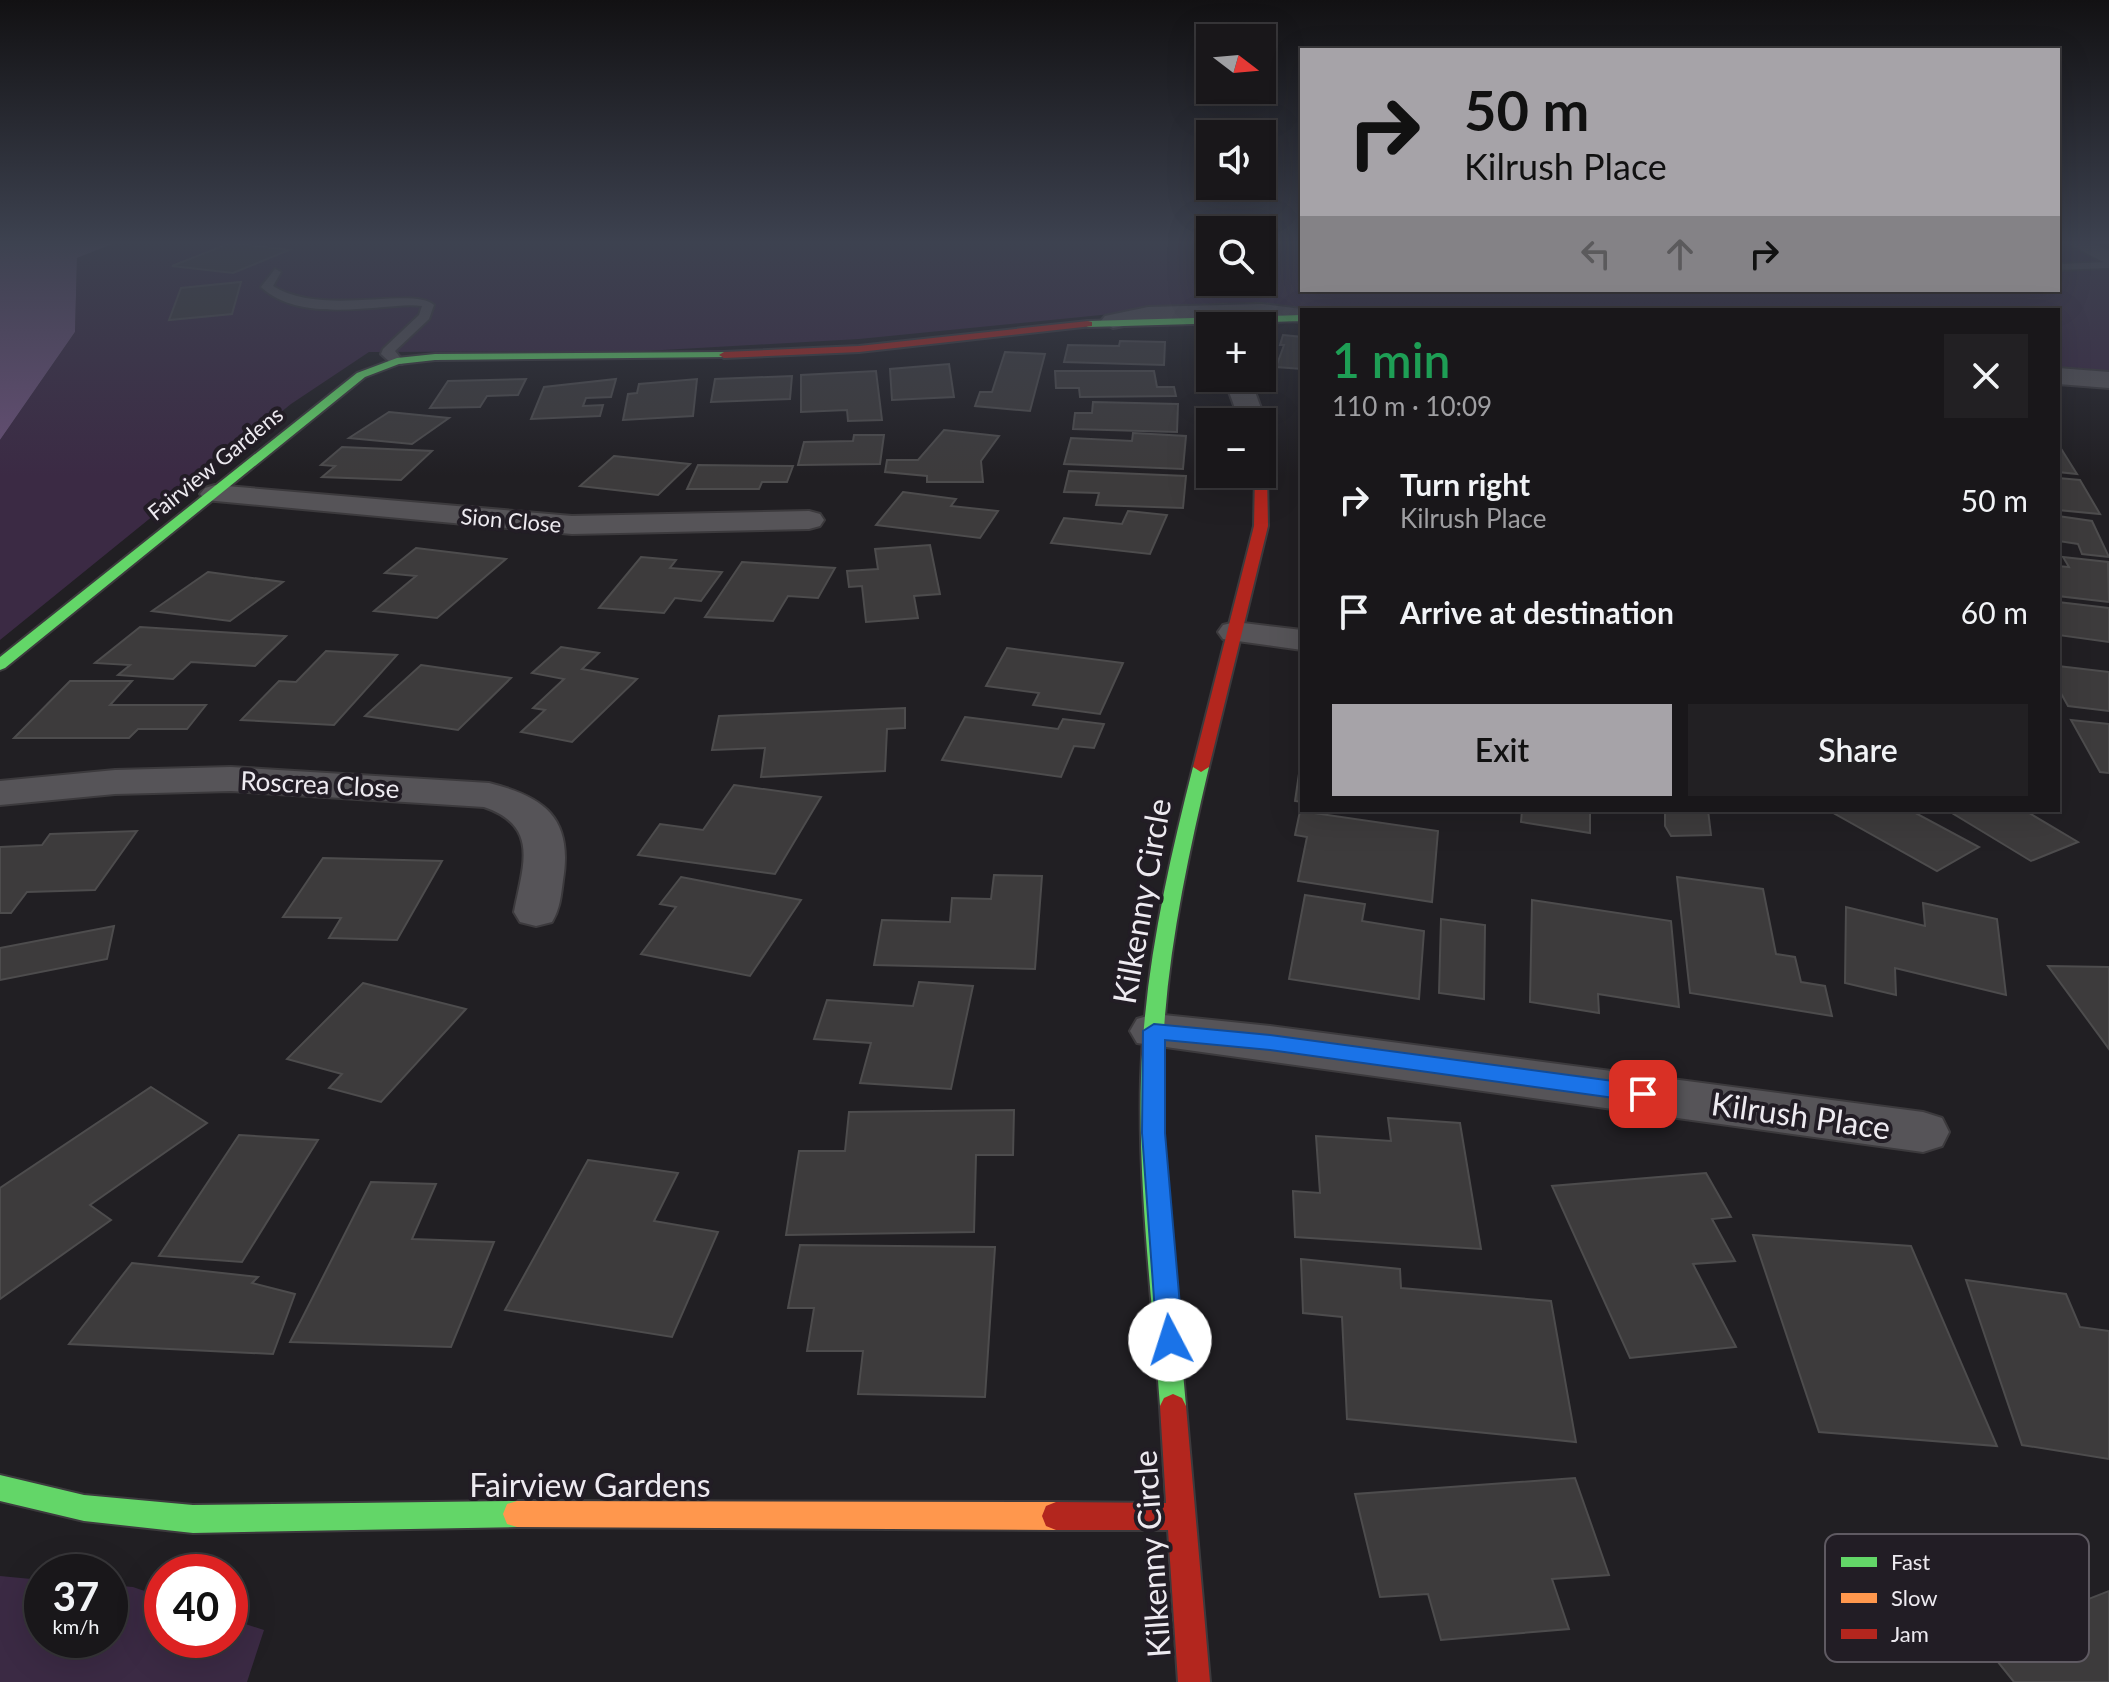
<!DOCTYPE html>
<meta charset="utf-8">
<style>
:root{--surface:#19171a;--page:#222023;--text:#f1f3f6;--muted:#9f9fa2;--line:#373639;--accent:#a6a3a8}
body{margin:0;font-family:Lato,sans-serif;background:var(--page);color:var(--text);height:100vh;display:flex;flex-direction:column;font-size:30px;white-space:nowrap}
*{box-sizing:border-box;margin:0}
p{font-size:26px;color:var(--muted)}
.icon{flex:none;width:44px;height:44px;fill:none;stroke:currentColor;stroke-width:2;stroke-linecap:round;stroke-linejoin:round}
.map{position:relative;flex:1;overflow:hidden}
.side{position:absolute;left:1300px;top:308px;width:760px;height:504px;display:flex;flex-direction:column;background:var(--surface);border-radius:0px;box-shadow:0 8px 32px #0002,0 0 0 2px var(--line)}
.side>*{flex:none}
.guide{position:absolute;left:1300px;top:48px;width:760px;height:244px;border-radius:0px;box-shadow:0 8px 32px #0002,0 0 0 2px var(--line);background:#a6a3a8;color:#111;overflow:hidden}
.needle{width:52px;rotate:106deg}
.tools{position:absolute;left:1196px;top:24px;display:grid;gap:16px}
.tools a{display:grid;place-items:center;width:80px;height:80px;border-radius:0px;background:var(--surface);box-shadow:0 8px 32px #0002,0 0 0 2px var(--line);font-size:40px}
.speed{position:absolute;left:24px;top:1554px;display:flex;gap:16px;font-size:40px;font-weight:700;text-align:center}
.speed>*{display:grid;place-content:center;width:104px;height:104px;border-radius:50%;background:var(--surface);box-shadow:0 8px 32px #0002,0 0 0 2px var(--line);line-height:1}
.speed small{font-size:20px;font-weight:400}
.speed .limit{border:12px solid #d22;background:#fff;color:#111}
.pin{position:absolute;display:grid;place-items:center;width:68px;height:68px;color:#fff;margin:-34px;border-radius:16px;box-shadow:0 4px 12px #0006}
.me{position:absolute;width:88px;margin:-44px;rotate:355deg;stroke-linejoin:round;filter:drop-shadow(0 0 6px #0008)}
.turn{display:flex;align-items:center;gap:28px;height:168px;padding:0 32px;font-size:36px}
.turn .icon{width:104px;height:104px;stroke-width:2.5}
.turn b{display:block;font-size:56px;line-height:68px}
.lanes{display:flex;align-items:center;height:76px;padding:0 32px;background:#0003;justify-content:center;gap:40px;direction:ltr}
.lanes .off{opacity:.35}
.round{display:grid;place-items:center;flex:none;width:84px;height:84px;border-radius:0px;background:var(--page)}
.overview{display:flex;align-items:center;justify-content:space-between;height:136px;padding:0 32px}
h1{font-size:48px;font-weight:600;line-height:60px;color:#1e9e55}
.button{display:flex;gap:16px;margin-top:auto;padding:16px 32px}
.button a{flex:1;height:92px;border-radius:0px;background:var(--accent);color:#111;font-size:32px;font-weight:600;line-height:92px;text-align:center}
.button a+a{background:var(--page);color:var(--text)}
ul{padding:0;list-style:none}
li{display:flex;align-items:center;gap:24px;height:112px;padding:0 32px}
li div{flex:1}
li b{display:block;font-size:30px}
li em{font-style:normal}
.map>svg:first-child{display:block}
.green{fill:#3b2a44}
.water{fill:#674f75}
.building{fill:#3d3b3c;stroke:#4d4c4d;stroke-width:2}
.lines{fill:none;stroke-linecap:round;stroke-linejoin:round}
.lane-casing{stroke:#3c3a3d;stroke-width:4}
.street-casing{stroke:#3c3a3d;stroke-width:4}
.fast-casing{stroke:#3c3a3d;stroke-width:4}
.slow-casing{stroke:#3c3a3d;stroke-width:4}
.jam-casing{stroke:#3c3a3d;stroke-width:4}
.lane{fill:#565458;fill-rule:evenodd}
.street{fill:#565458;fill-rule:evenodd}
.fast{fill:#63d668;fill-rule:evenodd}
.slow{fill:#ff974d;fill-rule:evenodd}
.jam{fill:#b3261e;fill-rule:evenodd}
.route{fill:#1a73e8;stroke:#114b97;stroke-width:2}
.labels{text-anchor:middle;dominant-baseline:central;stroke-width:8;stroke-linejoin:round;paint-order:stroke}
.far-street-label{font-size:22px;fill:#edeaf0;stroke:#221d25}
.street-label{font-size:26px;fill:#edeaf0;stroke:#221d25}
.near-street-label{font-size:32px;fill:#edeaf0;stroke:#221d25}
.key{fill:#221d25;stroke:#5f5a62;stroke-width:2}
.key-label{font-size:22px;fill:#edeaf0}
</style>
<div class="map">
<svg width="2109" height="1682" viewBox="0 0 2109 1682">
<rect width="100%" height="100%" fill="#211f23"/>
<!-- green -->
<g class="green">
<polygon points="120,241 1210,241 1210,282 1262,282 1262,241 1302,241 1302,290 2058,290 2058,241 2109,263 2109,375 2058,371 2058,310 1312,310 1211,304 859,339 645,351 369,352 291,404 0,640 0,440 75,332 77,258"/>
<polygon points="0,1576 42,1580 42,1640 110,1640 110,1585 133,1587 162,1597 162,1640 230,1640 230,1619 264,1630 247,1682 0,1682"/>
</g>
<!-- water -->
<polygon class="water" points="0,241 120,241 77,258 75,332 0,440"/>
<!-- building -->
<g class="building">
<polygon points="230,243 289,250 233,273 172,266"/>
<polygon points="241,282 232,314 169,320 181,288"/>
<polygon points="1283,335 1302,337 1302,369 1276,367 1284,345 1280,345"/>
<polygon points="1120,341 1165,342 1164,365 1064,362 1068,345 1119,346"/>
<polygon points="1005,352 1045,354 1030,411 975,406 980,392 992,392"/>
<polygon points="949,364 954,397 892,400 890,369"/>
<polygon points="876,371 882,420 848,421 847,410 801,412 801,375"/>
<polygon points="1055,371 1154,371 1157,387 1174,387 1176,396 1080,397 1079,388 1056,388"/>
<polygon points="792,376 790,399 711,402 715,379"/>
<polygon points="526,379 518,395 487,396 480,407 430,408 448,381"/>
<polygon points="616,379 611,397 586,398 583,406 603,405 600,416 531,419 544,387"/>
<polygon points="697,379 693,416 623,420 628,394 637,393 639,384"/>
<polygon points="1093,402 1178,404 1177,432 1073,429 1075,413 1092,413"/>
<polygon points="389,412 449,418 412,444 349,438"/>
<polygon points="944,430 999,436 981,461 983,482 927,482 927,476 885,472 887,460 918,460"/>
<polygon points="1133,433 1186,436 1183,469 1064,464 1071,438 1132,441"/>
<polygon points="854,435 884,435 880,464 798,465 804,442 853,441"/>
<polygon points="342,447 432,451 401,480 322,477 335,466 321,465"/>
<polygon points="2058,447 2060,447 2077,474 2058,472"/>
<polygon points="614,456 690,464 658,495 580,486"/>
<polygon points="698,465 793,466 787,482 762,482 759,489 687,489"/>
<polygon points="1069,471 1186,476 1183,508 1096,505 1099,493 1064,492"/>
<polygon points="2058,478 2080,480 2100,514 2058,510"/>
<polygon points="903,492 956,499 951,506 998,511 980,538 876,525"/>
<polygon points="1128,511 1167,515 1150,554 1051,543 1064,518 1122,524"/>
<polygon points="2058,516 2092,521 2109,557 2082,554 2078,544 2058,541"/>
<polygon points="930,545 940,594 914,596 918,618 866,622 862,586 849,587 847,571 878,569 875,549"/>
<polygon points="416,548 506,559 437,618 374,611 416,576 385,573"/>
<polygon points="641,557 676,560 670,568 722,572 701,601 675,598 664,613 599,608"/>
<polygon points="2063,557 2108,562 2109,602 2058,596 2058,566 2069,567"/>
<polygon points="742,562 835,568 818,598 788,596 773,621 705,617"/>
<polygon points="208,572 283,582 230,621 152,611"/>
<polygon points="2058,602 2109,608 2109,642 2058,635"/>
<polygon points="140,627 286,636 255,666 191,662 173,679 118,675 130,665 95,663"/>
<polygon points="561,647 599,653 582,669 637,679 572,742 521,732 545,710 533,708 564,679 532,673"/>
<polygon points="1007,648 1123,663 1100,714 1033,705 1039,693 986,686"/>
<polygon points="326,651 397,655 334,725 241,720 279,681 296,682"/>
<polygon points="421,665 511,678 458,730 365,716"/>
<polygon points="2058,666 2109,672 2109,711 2068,706 2058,688"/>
<polygon points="70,681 132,681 110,705 206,705 187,729 138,729 129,738 14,738"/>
<polygon points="905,708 905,728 887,729 885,771 761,777 765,748 712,750 719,716"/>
<polygon points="965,717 1058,729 1063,719 1104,724 1094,748 1074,746 1061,777 942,760"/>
<polygon points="2071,720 2109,724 2109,773 2100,772"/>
<polygon points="1302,753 1302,802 1295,801"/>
<polygon points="734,785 821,797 775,874 638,855 660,824 703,830"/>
<polygon points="1522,810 1590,810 1590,833 1521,822"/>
<polygon points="1665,810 1708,810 1711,835 1671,836 1665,826"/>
<polygon points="1828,810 1910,810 1979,847 1937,871"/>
<polygon points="1947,810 2024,810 2078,842 2031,861"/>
<polygon points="1300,811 1438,831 1432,902 1298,881 1307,837 1295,835"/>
<polygon points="137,831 95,890 27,892 11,913 0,913 0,847 42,845 50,834"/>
<polygon points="323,858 442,861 397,940 329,938 341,918 283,917"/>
<polygon points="994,875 1042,876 1035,969 874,965 882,920 950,922 952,898 991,899"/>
<polygon points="681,877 801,900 750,976 641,954 676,907 660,904"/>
<polygon points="1677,877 1763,889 1776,954 1795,957 1801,982 1825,986 1832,1016 1690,993"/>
<polygon points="1305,895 1365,904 1362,921 1424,931 1419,999 1289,979"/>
<polygon points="1532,900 1671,921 1679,1007 1598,994 1599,1013 1530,1002"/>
<polygon points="1923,903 1997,919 2006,995 1895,968 1896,995 1845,983 1846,907 1925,926"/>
<polygon points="1441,919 1485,925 1484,999 1439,993"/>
<polygon points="114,926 107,959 0,980 0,948"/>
<polygon points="2048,966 2109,967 2109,1049"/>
<polygon points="919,982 973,986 951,1089 860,1083 871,1043 814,1039 827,1000 913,1006"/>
<polygon points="363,983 466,1009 381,1102 329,1088 342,1074 287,1059"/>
<polygon points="151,1087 207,1123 90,1205 111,1220 0,1299 0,1188"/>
<polygon points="1014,1110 1013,1155 976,1155 974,1232 786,1235 799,1151 845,1151 849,1112"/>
<polygon points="1388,1118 1460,1123 1481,1249 1295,1237 1293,1191 1320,1193 1316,1136 1391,1141"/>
<polygon points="239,1135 318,1140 242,1262 159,1256"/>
<polygon points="588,1160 678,1173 654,1221 718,1232 672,1337 505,1310"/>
<polygon points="1706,1173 1731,1217 1712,1219 1735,1261 1693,1264 1736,1347 1630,1358 1552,1186"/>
<polygon points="371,1182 436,1184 412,1239 494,1242 451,1347 290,1342"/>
<polygon points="1753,1235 1911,1246 1997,1446 1819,1432"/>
<polygon points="800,1245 995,1247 985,1397 858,1394 863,1351 807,1351 814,1308 788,1308"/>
<polygon points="1301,1259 1400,1269 1401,1288 1551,1301 1576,1442 1347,1419 1342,1317 1303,1313"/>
<polygon points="132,1263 258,1277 252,1283 295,1294 273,1354 69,1344"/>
<polygon points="1966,1280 2066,1294 2080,1327 2109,1331 2109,1459 2022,1445"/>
<polygon points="1575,1478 1609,1575 1552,1579 1569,1629 1441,1640 1428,1594 1380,1597 1355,1494"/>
<polygon points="2109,1591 2109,1682 2014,1682 1981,1641"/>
</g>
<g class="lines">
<defs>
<g id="lane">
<polygon points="2109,262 2109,268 2058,270 2058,264"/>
<path d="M275 269 281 272 273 286C321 317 413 286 434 305L429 319 395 351 403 361 402 364H392L381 354 383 349 419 315 422 306C410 304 396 306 384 307 345 310 292 316 261 287Z"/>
</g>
<g id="street">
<polygon points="2063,241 2088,241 2109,251 2109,265"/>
<path d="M1262 304 1310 310H1302V322C1240 316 1174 316 1113 328L1101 321 1105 316 1148 307Z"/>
<polygon points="2058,368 2109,372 2109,388 2058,384"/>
<polygon points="1224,378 1250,378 1266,422 1263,428 1262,422 1240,422"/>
<polygon points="215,485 572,516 809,511 820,514 824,520 820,526 809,529 572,534 205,500 200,494 205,488"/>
<polygon points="1235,622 1302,630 1302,650 1223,639 1218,632 1223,625"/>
<path d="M231 767 489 783C545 797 573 818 563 880 561 895 560 909 552 922L536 926 520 922 514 912C523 865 540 826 484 807L231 791 115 794 0 805V781L115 770Z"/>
<polygon points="1154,1014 1270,1026 1923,1112 1942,1118 1949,1132 1942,1146 1923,1152 1137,1043 1130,1031 1137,1019"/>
</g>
<g id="fast">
<polygon points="1302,315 1302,321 1088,327 1083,324 1088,321"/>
<polygon points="724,352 728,353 728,357 435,360 399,364 365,377 5,668 0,670 0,657 357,373 397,358 435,354"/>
<path d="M1201 762 1209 767C1185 869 1163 973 1162 1079 1161 1188 1177 1297 1186 1406L1182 1414 1173 1418 1164 1414 1160 1406C1152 1297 1138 1188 1141 1078 1144 973 1167 869 1193 767Z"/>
<polygon points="0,1475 84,1495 193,1505 517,1501 527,1504 531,1514 527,1524 517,1527 193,1533 84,1521 0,1501"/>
</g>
<polygon id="slow" points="517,1501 1056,1502 1066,1506 1070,1516 1066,1526 1056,1530 517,1527 507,1524 503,1514 507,1504"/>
<g id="jam">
<polygon points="1088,321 1092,322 1092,326 859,352 724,358 719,355 724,352 859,346"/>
<polygon points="1262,471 1267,474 1268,526 1209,767 1201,772 1193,767 1254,526 1255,474 1262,474"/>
<polygon points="1173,1394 1182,1398 1186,1406 1210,1682 1178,1682 1168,1530 1056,1530 1046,1526 1042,1516 1046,1506 1056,1502 1166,1503 1160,1406 1164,1398"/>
</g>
</defs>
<!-- lane casing -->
<use href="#lane" class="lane-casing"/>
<!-- street casing -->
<use href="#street" class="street-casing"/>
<!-- fast casing -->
<use href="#fast" class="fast-casing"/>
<!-- slow casing -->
<use href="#slow" class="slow-casing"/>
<!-- jam casing -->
<use href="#jam" class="jam-casing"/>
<!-- lane -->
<use href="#lane" class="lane"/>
<!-- street -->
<use href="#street" class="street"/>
<!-- fast -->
<use href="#fast" class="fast"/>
<!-- slow -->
<use href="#slow" class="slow"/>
<!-- jam -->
<use href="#jam" class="jam"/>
</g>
<!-- sky -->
<linearGradient id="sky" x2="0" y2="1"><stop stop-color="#121113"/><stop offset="0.51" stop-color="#3d4250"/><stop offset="1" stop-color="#3d4250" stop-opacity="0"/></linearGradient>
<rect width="2109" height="476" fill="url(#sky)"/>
<!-- route -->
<polygon class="route" points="1154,1024 1270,1035 1643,1085 1654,1094 1643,1102 1270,1050 1165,1040 1165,1133 1183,1340 1179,1348 1170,1351 1160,1348 1157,1340 1142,1133 1143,1031"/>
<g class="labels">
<!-- far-street labels -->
<g class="far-street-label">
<text transform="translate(215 463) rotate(-39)">Fairview Gardens</text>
<text transform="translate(511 520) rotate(5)">Sion Close</text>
</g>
<!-- street labels -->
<g class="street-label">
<text transform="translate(320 784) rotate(3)">Roscrea Close</text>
</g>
<!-- near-street labels -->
<g class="near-street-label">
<text transform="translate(1141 901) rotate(-80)">Kilkenny Circle</text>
<text transform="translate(1801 1115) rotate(8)">Kilrush Place</text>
<text x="590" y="1484">Fairview Gardens</text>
<text transform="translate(1151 1554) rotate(-94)">Kilkenny Circle</text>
</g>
</g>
<!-- legend -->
<rect x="1825" y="1534" width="264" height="128" rx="12" class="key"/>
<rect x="1841" y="1557" width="36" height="10" fill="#63d668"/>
<rect x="1841" y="1593" width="36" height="10" fill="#ff974d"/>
<rect x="1841" y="1629" width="36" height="10" fill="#b3261e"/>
<g class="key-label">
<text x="1891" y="1570">Fast</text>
<text x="1891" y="1606">Slow</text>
<text x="1891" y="1642">Jam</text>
</g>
</svg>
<div class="tools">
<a><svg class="needle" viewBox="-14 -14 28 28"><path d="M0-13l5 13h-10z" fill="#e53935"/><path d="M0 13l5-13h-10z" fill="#9f9fa2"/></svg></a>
<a><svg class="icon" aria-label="sound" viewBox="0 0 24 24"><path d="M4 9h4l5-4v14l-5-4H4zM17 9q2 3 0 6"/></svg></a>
<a><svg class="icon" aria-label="search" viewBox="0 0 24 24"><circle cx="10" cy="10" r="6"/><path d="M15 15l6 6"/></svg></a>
<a>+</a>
<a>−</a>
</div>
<div class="speed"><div>37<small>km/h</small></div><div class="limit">40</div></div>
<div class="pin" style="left:1643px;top:1094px;background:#d93025"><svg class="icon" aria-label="arrive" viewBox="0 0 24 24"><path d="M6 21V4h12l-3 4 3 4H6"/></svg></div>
<svg class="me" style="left:1170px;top:1340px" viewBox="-20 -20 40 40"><circle r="19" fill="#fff"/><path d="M0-13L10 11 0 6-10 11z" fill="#1a73e8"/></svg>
<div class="guide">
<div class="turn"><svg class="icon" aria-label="right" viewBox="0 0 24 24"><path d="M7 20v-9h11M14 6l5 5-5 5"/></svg><div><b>50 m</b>Kilrush Place</div></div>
<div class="lanes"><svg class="icon off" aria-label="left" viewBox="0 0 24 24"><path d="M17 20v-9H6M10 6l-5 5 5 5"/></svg><svg class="icon off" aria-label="ahead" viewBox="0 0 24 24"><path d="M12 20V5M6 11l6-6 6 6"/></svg><svg class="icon" aria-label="right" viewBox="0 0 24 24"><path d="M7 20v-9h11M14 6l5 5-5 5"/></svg></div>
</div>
<section class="side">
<div class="overview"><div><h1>1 min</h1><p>110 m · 10:09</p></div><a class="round"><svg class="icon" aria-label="close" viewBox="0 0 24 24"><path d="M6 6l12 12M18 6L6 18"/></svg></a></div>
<ul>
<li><svg class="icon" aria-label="right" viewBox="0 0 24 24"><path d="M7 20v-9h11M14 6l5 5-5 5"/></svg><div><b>Turn right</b><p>Kilrush Place</p></div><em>50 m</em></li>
<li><svg class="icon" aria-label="arrive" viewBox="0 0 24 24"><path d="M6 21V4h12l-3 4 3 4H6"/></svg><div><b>Arrive at destination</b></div><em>60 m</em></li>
</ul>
<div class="button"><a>Exit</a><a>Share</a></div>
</section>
</div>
